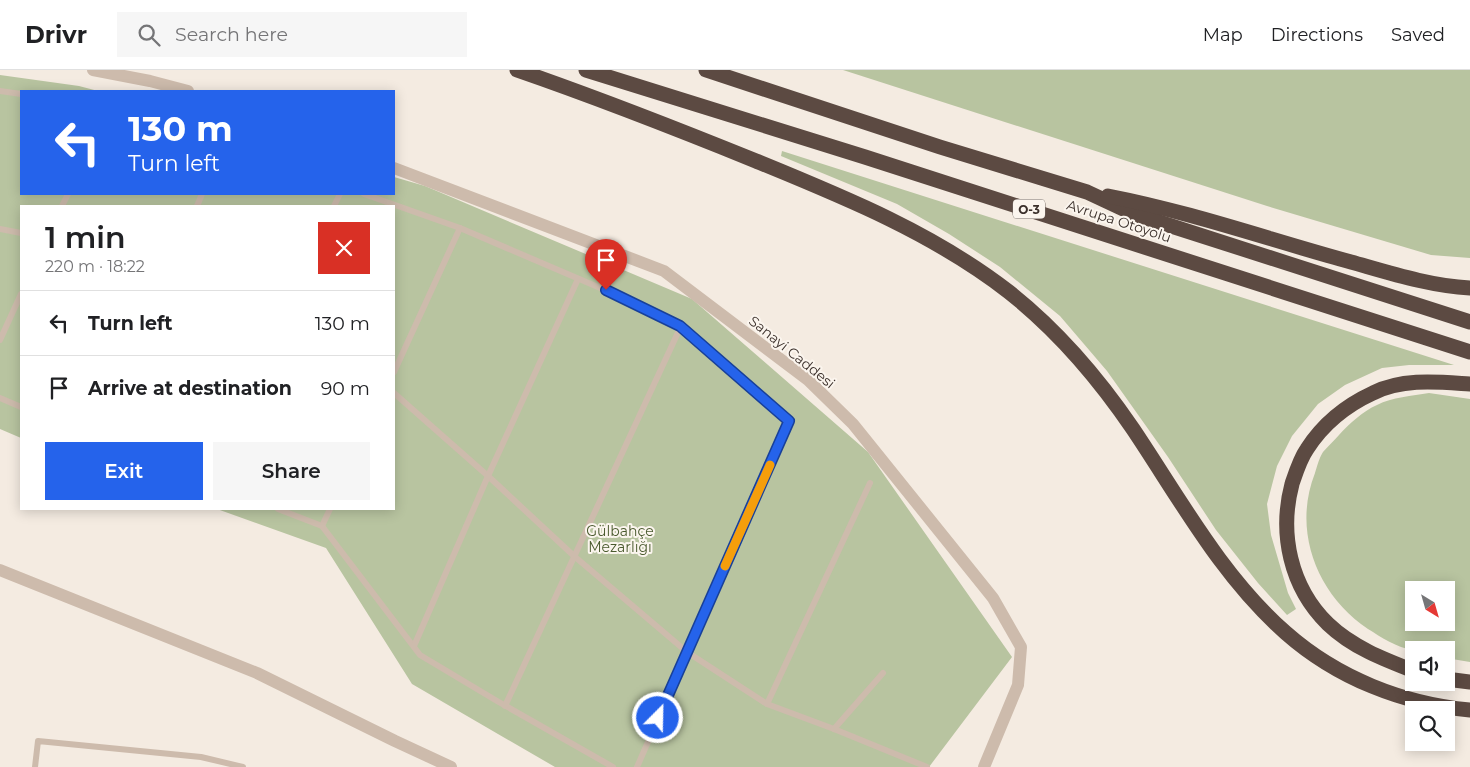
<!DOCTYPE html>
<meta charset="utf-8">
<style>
:root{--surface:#fff;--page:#f6f6f6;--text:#202124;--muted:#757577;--line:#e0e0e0;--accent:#2563eb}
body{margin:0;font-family:Montserrat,sans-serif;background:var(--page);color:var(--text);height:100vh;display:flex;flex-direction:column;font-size:19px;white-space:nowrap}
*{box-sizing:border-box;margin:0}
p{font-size:16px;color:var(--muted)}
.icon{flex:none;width:28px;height:28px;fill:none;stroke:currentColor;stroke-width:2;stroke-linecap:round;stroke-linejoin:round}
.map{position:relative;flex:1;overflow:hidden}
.side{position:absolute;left:20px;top:135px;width:375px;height:305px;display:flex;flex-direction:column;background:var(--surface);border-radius:0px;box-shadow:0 2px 12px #0003}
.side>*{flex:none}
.top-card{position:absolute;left:20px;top:20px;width:375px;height:105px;border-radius:0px;box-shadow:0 2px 12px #0003;background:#2563eb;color:#fff;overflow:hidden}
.needle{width:32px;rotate:143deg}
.fabs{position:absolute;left:1405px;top:511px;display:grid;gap:10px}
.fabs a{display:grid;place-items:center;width:50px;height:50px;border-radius:0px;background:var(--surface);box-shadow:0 2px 12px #0003;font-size:25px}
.pin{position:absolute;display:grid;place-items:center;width:42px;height:42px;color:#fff;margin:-51px -21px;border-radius:50% 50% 50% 0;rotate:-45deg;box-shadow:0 0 5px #0007}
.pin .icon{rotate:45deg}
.me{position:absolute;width:55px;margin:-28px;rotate:23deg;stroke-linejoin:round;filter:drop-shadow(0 0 4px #0008)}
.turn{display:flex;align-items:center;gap:18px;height:105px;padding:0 25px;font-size:22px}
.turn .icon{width:65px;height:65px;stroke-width:2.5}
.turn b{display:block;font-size:35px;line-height:42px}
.round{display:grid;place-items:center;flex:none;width:52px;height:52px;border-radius:0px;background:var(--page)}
.summary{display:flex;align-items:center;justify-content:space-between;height:85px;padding:0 25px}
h1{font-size:30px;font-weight:600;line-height:38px}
.cta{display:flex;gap:10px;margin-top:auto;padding:10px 25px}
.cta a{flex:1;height:58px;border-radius:0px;background:var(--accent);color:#fff;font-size:20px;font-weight:600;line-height:58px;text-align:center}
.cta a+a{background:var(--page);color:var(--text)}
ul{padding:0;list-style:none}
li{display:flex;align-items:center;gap:15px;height:65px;padding:0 25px;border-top:1px solid var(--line)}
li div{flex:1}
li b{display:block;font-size:19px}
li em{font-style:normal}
header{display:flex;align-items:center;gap:30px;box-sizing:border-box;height:70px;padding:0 25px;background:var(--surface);border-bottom:1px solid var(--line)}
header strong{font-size:24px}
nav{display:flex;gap:28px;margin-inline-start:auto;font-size:18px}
.search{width:350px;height:45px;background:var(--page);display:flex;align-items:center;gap:12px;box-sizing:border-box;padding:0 18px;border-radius:0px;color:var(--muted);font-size:19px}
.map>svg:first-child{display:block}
.green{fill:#b8c4a0;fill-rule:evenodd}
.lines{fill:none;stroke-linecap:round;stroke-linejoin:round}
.service{stroke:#cdbbac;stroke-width:6}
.minor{stroke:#cdbbac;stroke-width:12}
.motorway{stroke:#5c4a42;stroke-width:15}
.route-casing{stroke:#184099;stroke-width:12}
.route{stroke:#2563eb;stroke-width:9}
.slow{stroke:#f59e0b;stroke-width:9}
.labels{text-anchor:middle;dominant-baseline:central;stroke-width:4;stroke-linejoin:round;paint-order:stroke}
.shield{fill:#fbf5ee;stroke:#756b66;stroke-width:1}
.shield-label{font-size:12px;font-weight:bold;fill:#3b302b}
.street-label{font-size:14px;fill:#3b302b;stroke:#fbf5ee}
.park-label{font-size:14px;fill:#4a5a2e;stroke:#fbf5ee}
</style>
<header>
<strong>Drivr</strong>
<div class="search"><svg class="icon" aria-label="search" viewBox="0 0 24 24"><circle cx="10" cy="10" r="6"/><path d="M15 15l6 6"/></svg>Search here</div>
<nav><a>Map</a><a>Directions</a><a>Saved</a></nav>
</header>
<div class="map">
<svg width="1470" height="697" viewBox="0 0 1470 697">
<rect width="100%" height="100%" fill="#f4ebe1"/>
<!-- green -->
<g class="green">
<polygon points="843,0 1470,0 1470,188 1431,185 1267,136"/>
<polygon points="0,5 79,16 98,21 21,21 21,124 394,124 394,107 425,116 692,229 868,382 1012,587 929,697 555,697 412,614 326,478 217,439 394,439 394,136 21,136 21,368 0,359"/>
<polygon points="782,81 1454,295 1409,295 1382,298 1345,315 1318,334 1292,366 1277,396 1267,434 1271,465 1288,523 1296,539 1287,545 1258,513 1216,460 1168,387 1107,301 1060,246 1000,197 949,164 897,134 781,86"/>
<path d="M1429 323 1470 329V592L1446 588V580C1435 580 1422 581 1413 580 1397 578 1381 567 1368 559 1317 525 1292 461 1315 403 1317 397 1319 388 1323 382 1328 376 1334 371 1339 365 1349 354 1363 341 1377 335 1392 327 1412 326 1429 323ZM1414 520H1446V552H1414Z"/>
</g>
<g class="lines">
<!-- service -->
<g class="service">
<polyline points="0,21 21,24"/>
<polyline points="364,124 460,158 619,226 681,256 789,351 637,697"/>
<polyline points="62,136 68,124"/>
<polyline points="197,136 202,124"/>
<polyline points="334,136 340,124"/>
<polyline points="0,159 21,163"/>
<polyline points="0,270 21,224"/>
<polyline points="394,302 460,158"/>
<polyline points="394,323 488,406 574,486 687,582 767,634 834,659 927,697"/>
<polyline points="0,328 21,337"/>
<polyline points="278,439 322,456 420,585 497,631 613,697"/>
<polyline points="322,456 330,439"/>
<polyline points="414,576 488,406 578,209"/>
<polyline points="767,634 870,413"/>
<polyline points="505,636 681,256"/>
<polyline points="834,659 883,603"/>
<polyline points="35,697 38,671 201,687 243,697"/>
</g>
<!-- minor -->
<g class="minor">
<polyline points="93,0 150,11 188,21"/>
<polyline points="394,98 664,201 808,310 853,354 993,528 1021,577 1018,615 984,697"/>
<polyline points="0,500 257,603 395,671 451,697"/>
</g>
<!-- motorway -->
<g class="motorway">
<path d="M517 0C598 28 677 59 756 91 844 127 933 163 1009 222 1057 260 1099 309 1133 359 1180 429 1222 507 1286 563 1337 608 1403 634 1470 640"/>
<polyline points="586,0 865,87 1470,282"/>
<polyline points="706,0 940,77 1087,122 1134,144 1470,252"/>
<path d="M1108 126C1191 142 1270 170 1351 192 1390 203 1430 216 1470 218"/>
<path d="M1414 601C1383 589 1352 577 1328 554 1290 517 1279 463 1292 414 1296 402 1300 389 1307 379 1323 354 1347 335 1373 323 1403 308 1438 312 1470 314"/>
<polyline points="1446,609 1470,612"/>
</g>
</g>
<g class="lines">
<defs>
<polyline id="route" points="606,220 680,256 789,351 658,648"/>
</defs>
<!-- route casing -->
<use href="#route" class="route-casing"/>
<!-- route -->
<use href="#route" class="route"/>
<!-- slow -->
<polyline class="slow" points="725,496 770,395"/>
</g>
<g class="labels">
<!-- shield labels -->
<rect class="shield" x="1013" y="129.5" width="32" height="19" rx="4"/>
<g class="shield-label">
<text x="1029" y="139">O-3</text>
</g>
<!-- street labels -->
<g class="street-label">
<text transform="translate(1119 151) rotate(18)">Avrupa Otoyolu</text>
<text transform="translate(792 282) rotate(39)">Sanayi Caddesi</text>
</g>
<!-- park labels -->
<g class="park-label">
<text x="620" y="461">Gülbahçe<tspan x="620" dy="16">Mezarlığı</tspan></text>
</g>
</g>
</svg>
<div class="fabs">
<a><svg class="needle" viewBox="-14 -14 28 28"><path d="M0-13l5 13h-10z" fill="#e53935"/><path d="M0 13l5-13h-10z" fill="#757577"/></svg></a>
<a><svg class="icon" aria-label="sound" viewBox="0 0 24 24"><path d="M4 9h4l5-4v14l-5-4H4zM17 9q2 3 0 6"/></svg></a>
<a><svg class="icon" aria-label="search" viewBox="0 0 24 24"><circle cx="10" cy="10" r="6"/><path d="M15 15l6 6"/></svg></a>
</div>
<div class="pin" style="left:606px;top:220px;background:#d93025"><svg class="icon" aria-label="arrive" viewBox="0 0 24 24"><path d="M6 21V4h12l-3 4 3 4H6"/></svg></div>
<svg class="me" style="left:658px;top:648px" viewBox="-20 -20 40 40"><circle r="17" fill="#2563eb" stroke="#fff" stroke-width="3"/><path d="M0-11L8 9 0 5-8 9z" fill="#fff"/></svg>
<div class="top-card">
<div class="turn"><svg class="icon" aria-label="left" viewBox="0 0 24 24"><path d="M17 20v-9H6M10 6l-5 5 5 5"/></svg><div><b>130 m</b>Turn left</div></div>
</div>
<section class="side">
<div class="summary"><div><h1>1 min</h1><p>220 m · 18:22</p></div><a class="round" style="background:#d93025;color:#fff"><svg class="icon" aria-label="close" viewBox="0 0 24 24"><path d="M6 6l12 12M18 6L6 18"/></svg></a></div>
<ul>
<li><svg class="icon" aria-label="left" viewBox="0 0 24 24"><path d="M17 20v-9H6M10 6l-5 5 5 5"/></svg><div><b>Turn left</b></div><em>130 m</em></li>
<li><svg class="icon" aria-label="arrive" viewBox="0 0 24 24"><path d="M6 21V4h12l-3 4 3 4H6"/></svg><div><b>Arrive at destination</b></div><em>90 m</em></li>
</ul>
<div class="cta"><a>Exit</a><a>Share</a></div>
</section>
</div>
